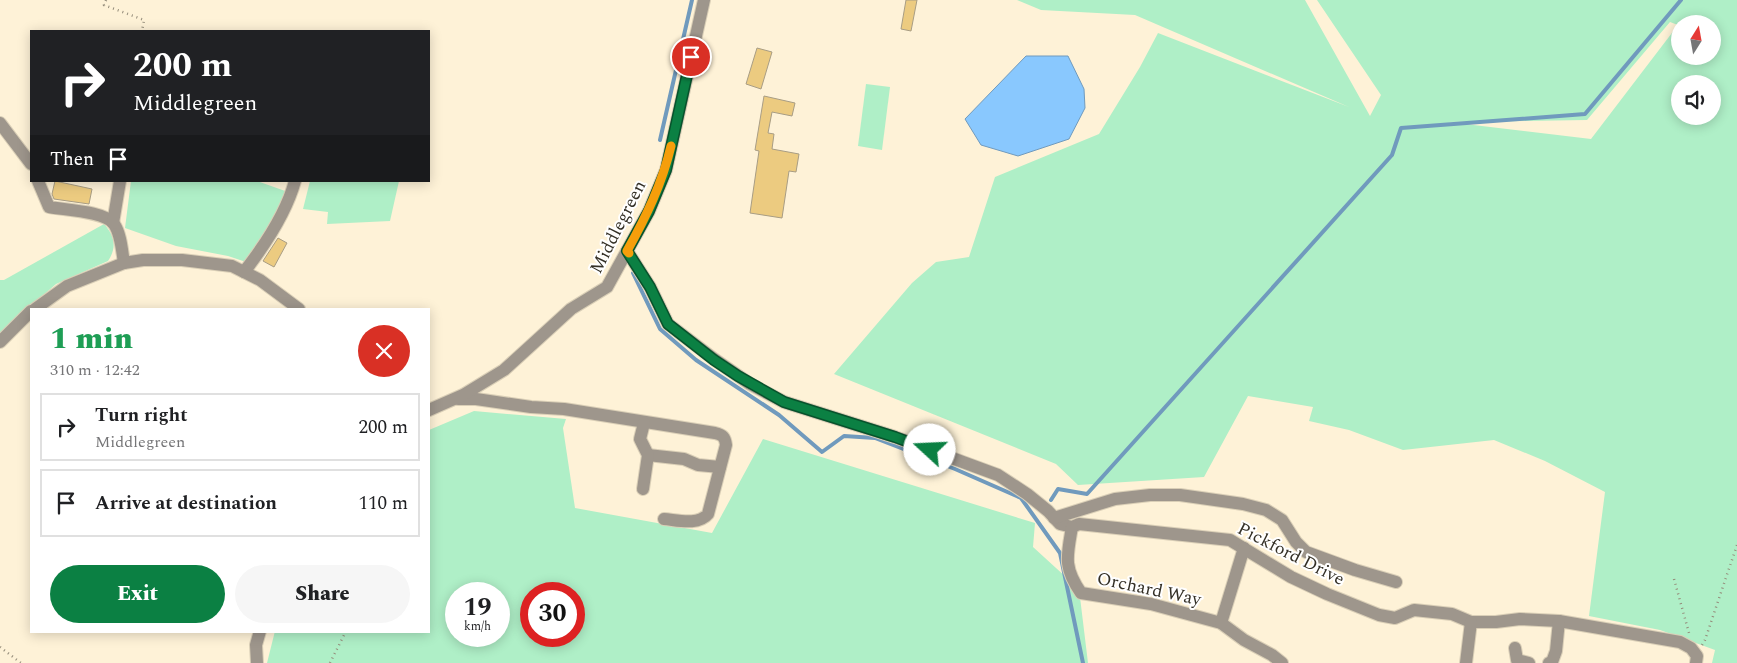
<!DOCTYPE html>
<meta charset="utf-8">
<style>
:root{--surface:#fff;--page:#f6f6f6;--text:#202124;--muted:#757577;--line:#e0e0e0;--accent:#0b8043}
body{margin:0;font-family:Spectral,serif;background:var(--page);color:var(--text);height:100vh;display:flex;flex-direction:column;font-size:19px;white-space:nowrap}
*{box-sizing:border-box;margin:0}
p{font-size:16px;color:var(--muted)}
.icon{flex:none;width:28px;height:28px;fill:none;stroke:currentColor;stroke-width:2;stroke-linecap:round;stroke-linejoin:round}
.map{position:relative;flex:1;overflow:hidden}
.sheet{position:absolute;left:30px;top:308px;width:400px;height:325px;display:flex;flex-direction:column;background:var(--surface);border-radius:0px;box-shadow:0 2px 12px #0003}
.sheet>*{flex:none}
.guide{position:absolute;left:30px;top:30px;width:400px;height:152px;border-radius:0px;box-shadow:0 2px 12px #0003;background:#202124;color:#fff;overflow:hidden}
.needle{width:32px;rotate:11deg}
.fabs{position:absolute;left:1671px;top:15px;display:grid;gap:10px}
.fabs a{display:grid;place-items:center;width:50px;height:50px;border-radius:50%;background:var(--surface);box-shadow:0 2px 12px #0003;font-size:25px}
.speed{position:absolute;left:445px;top:582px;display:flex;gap:10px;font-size:25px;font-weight:700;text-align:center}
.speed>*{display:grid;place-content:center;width:65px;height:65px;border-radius:50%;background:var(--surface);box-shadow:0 2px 12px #0003;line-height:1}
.speed small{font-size:12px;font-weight:400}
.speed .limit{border:8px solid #d22;background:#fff;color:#111}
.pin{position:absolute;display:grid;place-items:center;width:42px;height:42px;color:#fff;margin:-21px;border:2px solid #fff;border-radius:50%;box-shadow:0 1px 5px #0007}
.me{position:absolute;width:55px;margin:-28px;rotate:290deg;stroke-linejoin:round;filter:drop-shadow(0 0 4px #0008)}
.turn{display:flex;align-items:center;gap:18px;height:105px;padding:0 20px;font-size:22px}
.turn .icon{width:65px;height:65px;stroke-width:2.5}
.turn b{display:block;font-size:35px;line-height:42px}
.then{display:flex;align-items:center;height:48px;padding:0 20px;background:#0003;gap:10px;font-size:19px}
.round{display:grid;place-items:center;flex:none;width:52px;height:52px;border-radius:26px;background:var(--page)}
.headline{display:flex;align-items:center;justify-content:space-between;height:85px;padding:0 20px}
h1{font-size:30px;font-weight:800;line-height:38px;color:#1e9e55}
.action{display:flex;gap:10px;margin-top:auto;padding:10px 20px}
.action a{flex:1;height:58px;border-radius:30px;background:var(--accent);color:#fff;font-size:20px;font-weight:800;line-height:58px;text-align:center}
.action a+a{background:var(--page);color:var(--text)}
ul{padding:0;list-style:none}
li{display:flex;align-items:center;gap:15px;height:68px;margin:0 10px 8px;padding:0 10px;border:2px solid var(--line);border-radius:0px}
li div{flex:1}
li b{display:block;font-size:19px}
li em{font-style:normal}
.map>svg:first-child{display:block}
.green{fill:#afefc7;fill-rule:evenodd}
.water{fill:#89c8fe;stroke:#709abd}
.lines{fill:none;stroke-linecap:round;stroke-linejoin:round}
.stream{stroke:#709abd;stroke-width:4}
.building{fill:#eccb80;stroke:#a89d84}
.minor-casing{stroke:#dacfb7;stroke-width:14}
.path{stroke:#958d7b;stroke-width:2.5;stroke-dasharray:1 4;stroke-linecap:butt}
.minor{stroke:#9e968c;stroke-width:12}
.route-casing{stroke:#07532c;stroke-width:12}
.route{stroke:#0b8043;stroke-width:9}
.slow{stroke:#f59e0b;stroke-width:9}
.labels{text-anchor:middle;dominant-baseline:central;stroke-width:4;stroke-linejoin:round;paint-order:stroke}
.street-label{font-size:18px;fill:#343026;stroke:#fff}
</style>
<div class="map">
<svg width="1737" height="663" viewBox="0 0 1737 663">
<rect width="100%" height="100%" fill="#fef2d7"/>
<!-- green -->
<g class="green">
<path d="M1017 0H1305L1370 116 1381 95 1317 0H1737V663H1712L1715 650 1660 630 1589 616 1605 492 1545 461 1494 440 1403 450 1349 430 1309 421 1313 407 1248 396 1204 477 1078 485 1056 464 834 374 912 283 936 262 969 257 995 177 1099 134 1140 67 1158 33 1349 107 1135 15 1041 10ZM1670 22 1678 25 1591 139 1448 122 1587 120ZM1680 24H1712V56H1680ZM1680 84H1712V116H1680Z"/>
<polygon points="866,84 890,87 882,150 858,146"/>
<polygon points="131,181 257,181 288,192 276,215 246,262 228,256 176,246 125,228"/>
<polygon points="310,181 399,181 390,221 327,224 328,212 303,209"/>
<path d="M104 224C115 236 117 248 108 261L56 284 0 333V280H4Z"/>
<path d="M474 411 566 419 563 428 575 508 712 533 763 439 1035 523 1033 547 1079 589 1088 663H267L275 631H429V430ZM456 594H499V636H456ZM531 594H574V636H531Z"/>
</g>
<!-- water -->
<polygon class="water" points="1026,56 1068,56 1084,89 1085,108 1069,139 1018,156 981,145 965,119"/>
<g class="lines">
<!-- stream -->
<g class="stream">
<polyline points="660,140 692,0"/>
<polyline points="633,273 660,329 696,360 779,415 822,452 844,436 875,438 955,469 1021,498 1060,553 1083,663"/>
<polyline points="1051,500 1058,489 1087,494 1392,155 1401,128 1585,114 1681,0"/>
</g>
</g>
<!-- building -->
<g class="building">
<polygon points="906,0 917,0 911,31 901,29"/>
<polygon points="757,48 772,52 761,89 746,84"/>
<polygon points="764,96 795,103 792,116 772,112 768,133 774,134 772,149 799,154 796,172 789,171 782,218 750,213 759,151 755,150"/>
<polygon points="55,181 92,189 89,204 54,199 52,194"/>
<polygon points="278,238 287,243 274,267 263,261"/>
</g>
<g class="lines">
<defs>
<g id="minor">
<polyline points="0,123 31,164"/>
<path d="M38 181 49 207C64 210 105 211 114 224 121 234 122 251 124 263"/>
<polyline points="113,223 120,181"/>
<polyline points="627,251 650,287 668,324 714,359 750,384 784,402 895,437 998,475 1027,494 1048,511 1060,524 1072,527 1079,524 1230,540 1291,577 1327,594 1379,615 1395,618 1414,610 1452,614 1471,622 1496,622 1520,619 1559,621 1680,642 1691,648 1697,656 1696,663"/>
<path d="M244 272C265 245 286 214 295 181"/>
<polyline points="35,309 67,286 124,263 143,260 182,260 232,266 260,280 299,309"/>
<polyline points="0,342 31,311"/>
<path d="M458 399H476L531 407 564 409 715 433C723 435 725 437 726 445L708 514C698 526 677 520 664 519"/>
<polyline points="429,410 463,395 504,370 571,309 607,287 649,211 666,170 704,0"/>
<polyline points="648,455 684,459 698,465 720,467"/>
<polyline points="643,489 648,455 640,439 644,423"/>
<polyline points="1054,518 1115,499 1150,495 1180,495 1243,504 1266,510 1282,520 1296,542 1306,552 1355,570 1396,582"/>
<path d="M1072 527C1067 556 1063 567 1081 593L1151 604 1221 623 1244 640 1272 655 1282 663"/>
<polyline points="1221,623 1244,548"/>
<polyline points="1515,648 1517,660 1529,663"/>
<polyline points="257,663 256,645 260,631"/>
<polyline points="1466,663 1471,622"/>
<polyline points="1549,663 1552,662 1556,651 1559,621"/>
</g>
</defs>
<!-- minor casing -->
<use href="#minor" class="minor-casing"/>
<!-- path -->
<g class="path">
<polyline points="106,0 104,5 144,20 142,31"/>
<polyline points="1674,579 1689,633"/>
<polyline points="1702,645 1705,640 1737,545"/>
<polyline points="0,647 21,663"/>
<polyline points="330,663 346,631"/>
</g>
<!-- minor -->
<use href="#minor" class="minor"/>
</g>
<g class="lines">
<defs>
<polyline id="route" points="691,57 666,170 649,211 627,251 650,287 668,324 714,360 738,376 784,402 895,437 930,450"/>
</defs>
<!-- route casing -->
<use href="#route" class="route-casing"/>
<!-- route -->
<use href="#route" class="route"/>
<!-- slow -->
<path class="slow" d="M629 253 627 251C646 217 662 184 671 146"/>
</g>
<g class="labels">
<!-- street labels -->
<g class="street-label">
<text transform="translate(618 227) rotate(-63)">Middlegreen</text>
<text transform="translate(1291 554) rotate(27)">Pickford Drive</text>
<text transform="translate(1149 589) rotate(12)">Orchard Way</text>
</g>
</g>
</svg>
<div class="fabs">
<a><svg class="needle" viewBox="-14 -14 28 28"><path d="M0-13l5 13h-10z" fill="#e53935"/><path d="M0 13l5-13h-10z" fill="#757577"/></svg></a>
<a><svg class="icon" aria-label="sound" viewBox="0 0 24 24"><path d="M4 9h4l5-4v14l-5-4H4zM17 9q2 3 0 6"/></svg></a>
</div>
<div class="speed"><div>19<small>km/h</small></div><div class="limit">30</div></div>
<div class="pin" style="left:691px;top:57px;background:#d93025"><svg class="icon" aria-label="arrive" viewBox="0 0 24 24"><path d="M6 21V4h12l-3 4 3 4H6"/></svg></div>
<svg class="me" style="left:930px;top:450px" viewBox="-20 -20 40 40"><circle r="19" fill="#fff"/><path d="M0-13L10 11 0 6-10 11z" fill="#0b8043"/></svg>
<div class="guide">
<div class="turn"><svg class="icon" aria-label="right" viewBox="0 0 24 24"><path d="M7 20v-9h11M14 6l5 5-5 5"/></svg><div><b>200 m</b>Middlegreen</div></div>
<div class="then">Then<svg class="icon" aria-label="arrive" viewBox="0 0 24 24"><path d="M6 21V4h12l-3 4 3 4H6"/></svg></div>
</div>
<section class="sheet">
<div class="headline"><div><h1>1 min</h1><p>310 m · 12:42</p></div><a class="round" style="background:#d93025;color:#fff"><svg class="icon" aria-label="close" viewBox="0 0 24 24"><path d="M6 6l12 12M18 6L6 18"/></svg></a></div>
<ul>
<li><svg class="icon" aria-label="right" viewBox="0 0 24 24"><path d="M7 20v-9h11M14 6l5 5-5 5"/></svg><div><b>Turn right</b><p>Middlegreen</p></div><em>200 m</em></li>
<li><svg class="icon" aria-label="arrive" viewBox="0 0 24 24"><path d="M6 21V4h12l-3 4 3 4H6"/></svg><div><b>Arrive at destination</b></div><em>110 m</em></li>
</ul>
<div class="action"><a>Exit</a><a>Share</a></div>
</section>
</div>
